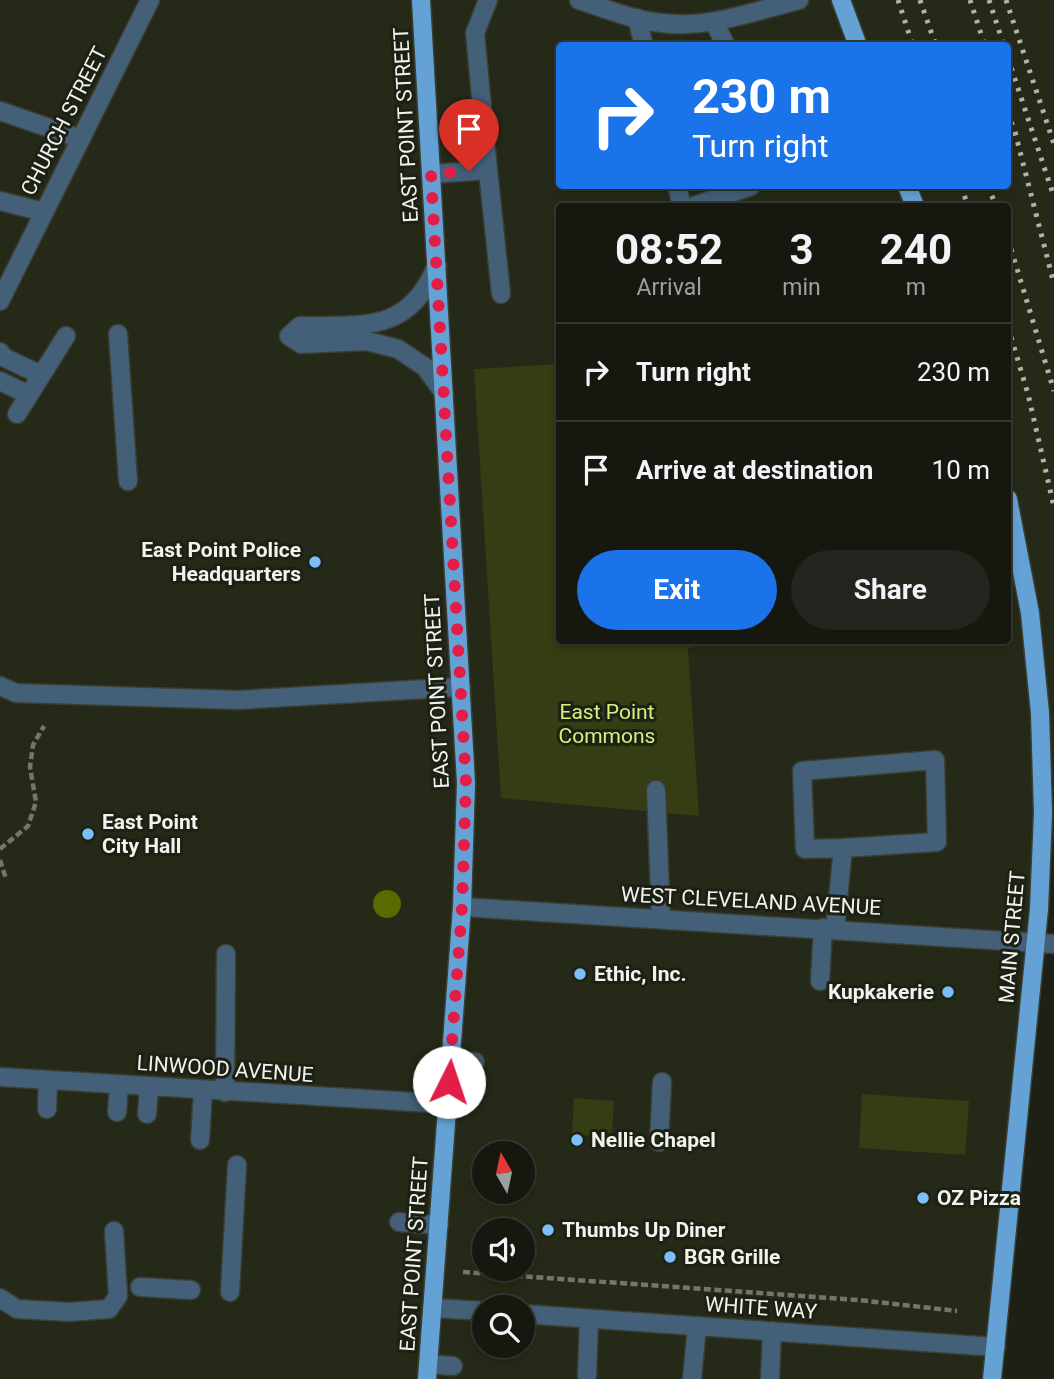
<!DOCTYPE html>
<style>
:root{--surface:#161810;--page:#23251e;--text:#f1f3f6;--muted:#9ea09f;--line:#353730;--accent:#1a73e8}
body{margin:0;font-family:Roboto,sans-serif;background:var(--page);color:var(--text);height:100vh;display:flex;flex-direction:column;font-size:26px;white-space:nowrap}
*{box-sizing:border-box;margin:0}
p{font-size:23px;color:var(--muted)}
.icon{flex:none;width:38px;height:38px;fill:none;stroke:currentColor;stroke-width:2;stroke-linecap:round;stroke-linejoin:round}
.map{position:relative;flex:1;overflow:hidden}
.sheet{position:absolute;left:556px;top:203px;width:455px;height:441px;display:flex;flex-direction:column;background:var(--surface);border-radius:7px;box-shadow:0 4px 10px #0003,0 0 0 2px var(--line)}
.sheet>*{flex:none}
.guide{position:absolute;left:556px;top:42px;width:455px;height:147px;border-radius:7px;box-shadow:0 4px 10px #0003,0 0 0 2px var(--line);background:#1a73e8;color:#fff;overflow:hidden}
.needle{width:46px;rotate:351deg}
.controls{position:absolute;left:472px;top:1141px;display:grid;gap:14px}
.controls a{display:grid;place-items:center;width:63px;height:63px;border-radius:50%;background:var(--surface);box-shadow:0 4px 10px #0003,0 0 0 2px var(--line);font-size:35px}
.pin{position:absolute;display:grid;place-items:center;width:60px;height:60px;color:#fff;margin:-72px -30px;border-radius:50% 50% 50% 0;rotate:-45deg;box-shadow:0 0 7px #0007}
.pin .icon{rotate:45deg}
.me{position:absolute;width:77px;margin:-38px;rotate:4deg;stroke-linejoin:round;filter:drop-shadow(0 0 5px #0008)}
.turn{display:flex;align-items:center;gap:24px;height:147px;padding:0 21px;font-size:32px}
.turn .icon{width:91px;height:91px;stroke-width:2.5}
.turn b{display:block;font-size:49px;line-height:60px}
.eta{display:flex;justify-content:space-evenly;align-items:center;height:119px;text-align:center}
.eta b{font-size:42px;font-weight:700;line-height:49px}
.cta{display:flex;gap:14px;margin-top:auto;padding:14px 21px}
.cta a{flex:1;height:80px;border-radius:42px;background:var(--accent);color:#fff;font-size:28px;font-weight:700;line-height:80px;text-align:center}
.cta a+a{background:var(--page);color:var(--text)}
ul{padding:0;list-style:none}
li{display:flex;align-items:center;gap:21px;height:98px;padding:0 21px;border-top:2px solid var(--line)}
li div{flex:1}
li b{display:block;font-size:26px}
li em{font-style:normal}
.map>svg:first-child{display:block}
.built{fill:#252a18;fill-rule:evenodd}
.green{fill:#343d13}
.water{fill:#596a01}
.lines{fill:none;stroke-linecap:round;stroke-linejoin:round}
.minor-casing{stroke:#3b3e33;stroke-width:21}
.major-casing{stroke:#3b3e33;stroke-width:21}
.path{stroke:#73766c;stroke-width:4.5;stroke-dasharray:7 3.5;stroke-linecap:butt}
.minor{stroke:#436078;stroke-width:18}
.major{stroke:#64a2d5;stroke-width:18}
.rail{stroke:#b2b4ab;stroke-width:5;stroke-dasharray:3.5 7;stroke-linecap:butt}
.route{stroke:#e11d48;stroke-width:12;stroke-dasharray:0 21.6}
.poi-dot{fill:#7abff8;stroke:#1d2015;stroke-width:2.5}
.labels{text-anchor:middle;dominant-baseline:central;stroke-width:6;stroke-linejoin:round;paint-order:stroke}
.street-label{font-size:21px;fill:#f2f4ec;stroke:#1d2015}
.poi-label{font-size:21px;font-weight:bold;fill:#f2f4ec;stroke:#1d2015;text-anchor:start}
.park-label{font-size:21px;fill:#d5f17b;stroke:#1d2015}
</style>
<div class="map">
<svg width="1054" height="1379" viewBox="0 0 1054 1379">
<rect width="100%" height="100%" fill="#1d2015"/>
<!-- built -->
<path class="built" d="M0 0H1054V839L982 1379H0ZM560 46H1008V186H560ZM560 206H1008V640H560ZM485 1153H523V1192H485ZM485 1230H523V1269H485ZM485 1307H523V1346H485Z"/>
<!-- green -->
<g class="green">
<polygon points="560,364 560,640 725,641 688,648 699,816 501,798 474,369"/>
<polygon points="862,1094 969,1101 965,1155 859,1148"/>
<polygon points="574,1098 614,1101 612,1137 572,1134"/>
</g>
<!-- water -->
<circle class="water" cx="387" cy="904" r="14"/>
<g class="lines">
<defs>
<g id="minor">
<path d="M579 0C606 9 633 20 662 23 708 29 755 11 799 0"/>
<polyline points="637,18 644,46"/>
<polyline points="714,22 726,46"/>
<polyline points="0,111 81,139"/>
<polyline points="488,170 501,294"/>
<polyline points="431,174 488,170 475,33 488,0"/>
<polyline points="677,186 682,206"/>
<polyline points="0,201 44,212"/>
<polyline points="694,206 751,186"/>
<path d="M437 265C409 334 363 325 300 326L289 336 301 344 367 341 398 349 425 367 444 393"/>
<polyline points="0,301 150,0"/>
<polyline points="118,334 128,481"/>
<polyline points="0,352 3,357 41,375"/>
<polyline points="0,381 29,395"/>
<polyline points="17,414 66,336"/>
<polyline points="0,686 16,693 238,700 461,687"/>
<polyline points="656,790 661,919"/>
<polyline points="462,907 1054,944"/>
<polyline points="835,929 843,848 937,842 935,760 802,771 805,849 843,848"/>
<polyline points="820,981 823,928"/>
<polyline points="451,1060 475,1062"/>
<polyline points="0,1077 448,1104"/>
<polyline points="225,1092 226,954"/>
<polyline points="47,1109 48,1080"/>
<polyline points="117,1112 119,1085"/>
<polyline points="147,1114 149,1087"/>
<polyline points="200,1140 203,1090"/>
<polyline points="659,1142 662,1082"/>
<polyline points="399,1222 439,1225"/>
<polyline points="140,1287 191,1290"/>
<polyline points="230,1292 237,1165"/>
<polyline points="0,1298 17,1309 69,1312 109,1309 118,1296 114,1231"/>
<polyline points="432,1308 485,1311"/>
<polyline points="523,1314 996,1347"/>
<polyline points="428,1364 453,1366"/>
<polyline points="587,1375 589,1319"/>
<polyline points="692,1379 697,1326"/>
<polyline points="770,1379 772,1331"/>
</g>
<g id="major">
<polyline points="421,0 466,783 462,907 427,1379"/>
<polyline points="841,0 858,46"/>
<polyline points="907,186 915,206"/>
<polyline points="992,1379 1039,909 1043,813 1040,713 1030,613 1008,499"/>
</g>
</defs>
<!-- minor casing -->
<use href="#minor" class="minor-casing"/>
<!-- major casing -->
<use href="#major" class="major-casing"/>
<!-- path -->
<g class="path">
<polyline points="0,849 28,826 36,802 30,767 33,745 44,726"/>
<polyline points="0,860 6,879"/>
<polyline points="463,1272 859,1300 957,1311"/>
</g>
<!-- minor -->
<use href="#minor" class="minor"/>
<!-- major -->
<use href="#major" class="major"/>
<!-- rail -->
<g class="rail">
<polyline points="898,0 913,46"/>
<polyline points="920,0 936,46"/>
<polyline points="970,0 985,46"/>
<polyline points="989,0 1004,46"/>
<polyline points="1006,0 1054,144"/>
<polyline points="1008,58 1054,197"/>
<polyline points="1008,112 1018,142"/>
<polyline points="1015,132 1054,284"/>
<polyline points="961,186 968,206"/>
<polyline points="988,186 996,206"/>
<polyline points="1008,239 1054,391"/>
<polyline points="1008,327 1028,394 1054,507"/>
</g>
</g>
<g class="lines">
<!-- route -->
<polyline class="route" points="449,1082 462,907 466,783 431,174 469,171"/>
</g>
<!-- markers -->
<g class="poi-dot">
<circle cx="315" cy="562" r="7"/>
<circle cx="88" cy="834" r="7"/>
<circle cx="580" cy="974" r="7"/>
<circle cx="948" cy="992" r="7"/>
<circle cx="577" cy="1140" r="7"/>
<circle cx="923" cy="1198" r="7"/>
<circle cx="548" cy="1230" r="7"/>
<circle cx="670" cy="1257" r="7"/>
</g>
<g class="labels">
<!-- street labels -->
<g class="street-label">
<text transform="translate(64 121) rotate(-63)">CHURCH STREET</text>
<text transform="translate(406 125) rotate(-93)">EAST POINT STREET</text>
<text transform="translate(437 691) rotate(-93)">EAST POINT STREET</text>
<text transform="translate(751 901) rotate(3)">WEST CLEVELAND AVENUE</text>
<text transform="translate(1012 937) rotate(-85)">MAIN STREET</text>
<text transform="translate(225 1069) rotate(4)">LINWOOD AVENUE</text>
<text transform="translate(414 1254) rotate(-86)">EAST POINT STREET</text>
<text transform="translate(761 1308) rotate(4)">WHITE WAY</text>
</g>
<!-- poi labels -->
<g class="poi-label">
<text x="301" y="550" text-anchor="end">East Point Police<tspan x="301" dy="24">Headquarters</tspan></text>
<text x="102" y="822">East Point<tspan x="102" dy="24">City Hall</tspan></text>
<text x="594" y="974">Ethic, Inc.</text>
<text x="934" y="992" text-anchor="end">Kupkakerie</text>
<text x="591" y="1140">Nellie Chapel</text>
<text x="937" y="1198">OZ Pizza</text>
<text x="562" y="1230">Thumbs Up Diner</text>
<text x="684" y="1257">BGR Grille</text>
</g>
<!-- park labels -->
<g class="park-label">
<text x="607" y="712">East Point<tspan x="607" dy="24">Commons</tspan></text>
</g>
</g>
</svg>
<div class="controls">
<a><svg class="needle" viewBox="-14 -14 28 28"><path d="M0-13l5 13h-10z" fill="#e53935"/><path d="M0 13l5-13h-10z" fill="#9ea09f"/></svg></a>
<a><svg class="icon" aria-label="sound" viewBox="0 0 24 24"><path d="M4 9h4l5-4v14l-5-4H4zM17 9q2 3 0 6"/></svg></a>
<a><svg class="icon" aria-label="search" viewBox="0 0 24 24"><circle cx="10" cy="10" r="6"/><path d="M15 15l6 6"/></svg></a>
</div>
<div class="pin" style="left:469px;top:171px;background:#d93025"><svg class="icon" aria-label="arrive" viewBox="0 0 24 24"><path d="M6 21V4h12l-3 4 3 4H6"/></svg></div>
<svg class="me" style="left:449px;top:1082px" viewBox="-20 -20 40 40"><circle r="19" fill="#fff"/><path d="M0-13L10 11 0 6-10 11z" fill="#e11d48"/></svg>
<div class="guide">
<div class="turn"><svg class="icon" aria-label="right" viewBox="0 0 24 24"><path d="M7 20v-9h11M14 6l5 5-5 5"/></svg><div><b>230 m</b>Turn right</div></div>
</div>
<section class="sheet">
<div class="eta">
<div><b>08:52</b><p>Arrival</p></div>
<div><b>3</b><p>min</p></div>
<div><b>240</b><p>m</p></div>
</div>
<ul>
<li><svg class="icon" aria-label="right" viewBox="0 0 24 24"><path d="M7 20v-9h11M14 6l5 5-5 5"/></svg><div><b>Turn right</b></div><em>230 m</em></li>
<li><svg class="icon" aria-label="arrive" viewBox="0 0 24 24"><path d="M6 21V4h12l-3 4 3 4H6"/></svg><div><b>Arrive at destination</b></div><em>10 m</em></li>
</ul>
<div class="cta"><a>Exit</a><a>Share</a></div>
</section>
</div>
